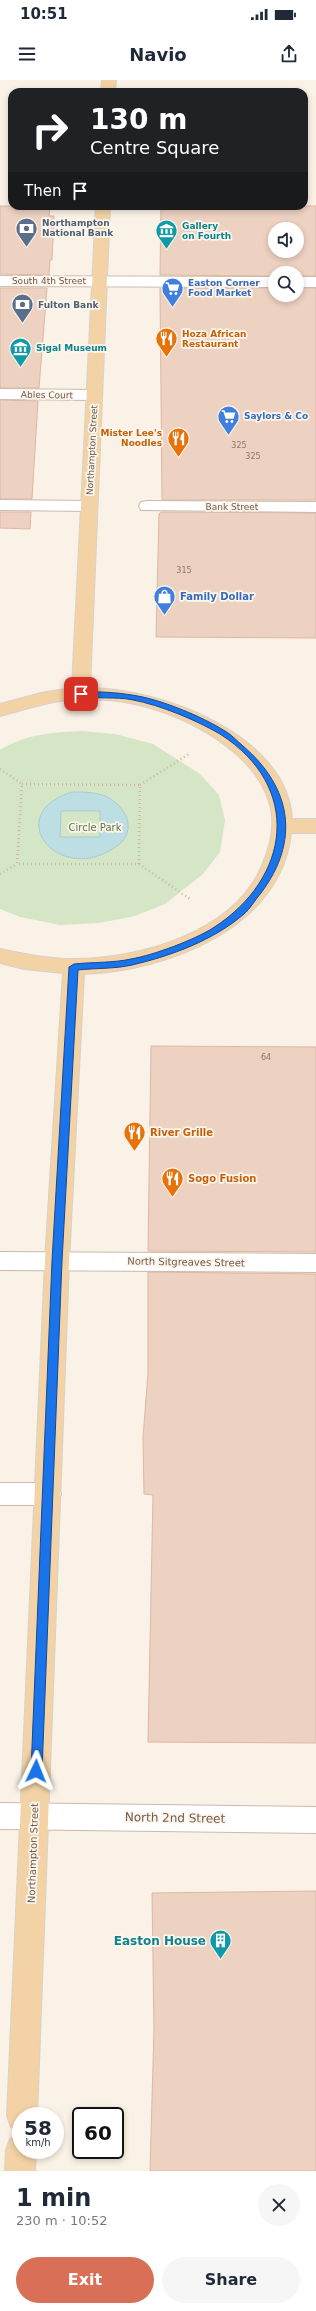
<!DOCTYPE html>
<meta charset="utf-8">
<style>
:root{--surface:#fff;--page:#f6f6f7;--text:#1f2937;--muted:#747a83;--accent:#d96f57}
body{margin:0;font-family:"DejaVu Sans",sans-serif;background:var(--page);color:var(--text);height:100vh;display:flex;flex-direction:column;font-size:15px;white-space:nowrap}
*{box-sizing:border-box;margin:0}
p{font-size:13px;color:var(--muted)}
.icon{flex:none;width:22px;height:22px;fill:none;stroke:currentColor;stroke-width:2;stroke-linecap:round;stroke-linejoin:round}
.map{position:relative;height:2091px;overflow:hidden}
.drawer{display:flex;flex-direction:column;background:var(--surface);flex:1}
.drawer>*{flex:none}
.banner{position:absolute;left:8px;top:8px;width:300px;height:122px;border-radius:12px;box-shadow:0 2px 6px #0003;background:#202124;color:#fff;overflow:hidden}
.buttons{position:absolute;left:268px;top:142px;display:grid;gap:8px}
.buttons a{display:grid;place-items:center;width:36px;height:36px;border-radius:50%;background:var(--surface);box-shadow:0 2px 6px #0003;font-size:20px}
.speed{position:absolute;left:12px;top:2027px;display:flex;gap:8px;font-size:20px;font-weight:700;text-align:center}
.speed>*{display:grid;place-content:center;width:52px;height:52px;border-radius:50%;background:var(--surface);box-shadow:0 2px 6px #0003;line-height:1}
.speed small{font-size:10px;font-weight:400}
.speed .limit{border:2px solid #111;border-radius:6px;background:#fff;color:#111}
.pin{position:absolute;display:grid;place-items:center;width:34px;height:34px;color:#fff;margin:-17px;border-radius:8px;box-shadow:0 2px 6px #0006}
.me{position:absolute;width:44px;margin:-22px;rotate:2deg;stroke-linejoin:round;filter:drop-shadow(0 0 3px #0008)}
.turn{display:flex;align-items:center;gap:14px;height:84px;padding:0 16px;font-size:18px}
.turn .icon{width:52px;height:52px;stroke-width:2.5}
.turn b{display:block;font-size:28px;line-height:34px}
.then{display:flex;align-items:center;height:38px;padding:0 16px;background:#0003;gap:8px;font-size:15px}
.round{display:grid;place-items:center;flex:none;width:42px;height:42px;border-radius:21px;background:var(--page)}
.overview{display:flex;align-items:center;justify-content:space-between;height:68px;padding:0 16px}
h1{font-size:24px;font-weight:800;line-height:30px}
.action{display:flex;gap:8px;margin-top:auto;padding:8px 16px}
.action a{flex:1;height:46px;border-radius:24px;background:var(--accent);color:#fff;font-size:16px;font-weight:800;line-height:46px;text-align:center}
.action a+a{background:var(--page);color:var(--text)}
.status{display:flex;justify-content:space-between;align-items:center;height:28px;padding:0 20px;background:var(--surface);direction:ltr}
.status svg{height:11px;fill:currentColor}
header{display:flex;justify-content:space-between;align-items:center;height:52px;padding:0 16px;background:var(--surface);font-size:18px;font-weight:800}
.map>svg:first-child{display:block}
.green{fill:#d4e6c6}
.water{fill:#bddee2;stroke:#a4cdd3;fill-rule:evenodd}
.building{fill:#edd1c1;stroke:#deb7a3;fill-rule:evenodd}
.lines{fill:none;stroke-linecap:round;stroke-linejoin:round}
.lane-casing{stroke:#cbb9ae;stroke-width:2}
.street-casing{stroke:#cbb9ae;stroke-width:2}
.secondary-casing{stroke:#cfbbae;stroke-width:2}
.primary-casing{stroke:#d7d1cd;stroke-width:2}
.path{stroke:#d2b4a4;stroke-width:2.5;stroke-dasharray:1 3;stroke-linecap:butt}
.lane{fill:#fff;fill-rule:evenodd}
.street{fill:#fff;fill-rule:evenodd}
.secondary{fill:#fff;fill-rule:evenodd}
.primary{fill:#f3d3a5;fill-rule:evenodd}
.route{fill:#1a73e8;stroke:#114b97}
.labels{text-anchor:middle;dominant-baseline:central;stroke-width:3.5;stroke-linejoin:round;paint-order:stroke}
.number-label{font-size:8px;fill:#90776a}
.far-service-label{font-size:9px;font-weight:bold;fill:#4e5e75;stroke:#fdf6ec;text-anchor:start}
.far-culture-label{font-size:9px;font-weight:bold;fill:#0d838f;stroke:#fdf6ec;text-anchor:start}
.far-street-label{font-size:9px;fill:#71594d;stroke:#fdf6ec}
.far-shop-label{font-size:9px;font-weight:bold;fill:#366cbe;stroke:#fdf6ec;text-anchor:start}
.far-food-label{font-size:9px;font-weight:bold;fill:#c56008;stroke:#fdf6ec;text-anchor:start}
.shop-label{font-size:10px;font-weight:bold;fill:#366cbe;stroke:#fdf6ec;text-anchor:start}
.park-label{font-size:10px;fill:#567647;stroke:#fdf6ec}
.food-label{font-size:10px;font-weight:bold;fill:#c56008;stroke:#fdf6ec;text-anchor:start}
.street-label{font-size:10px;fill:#71594d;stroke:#fdf6ec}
.near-street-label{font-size:12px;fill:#71594d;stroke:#fdf6ec}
.near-culture-label{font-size:12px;font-weight:bold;fill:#0d838f;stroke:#fdf6ec;text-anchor:end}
</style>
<div class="status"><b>10:51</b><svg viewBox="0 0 49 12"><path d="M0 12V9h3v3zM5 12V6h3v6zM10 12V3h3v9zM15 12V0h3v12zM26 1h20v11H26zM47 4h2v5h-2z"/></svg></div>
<header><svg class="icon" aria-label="menu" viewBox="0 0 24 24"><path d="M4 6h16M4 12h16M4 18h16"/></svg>Navio<svg class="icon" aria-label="share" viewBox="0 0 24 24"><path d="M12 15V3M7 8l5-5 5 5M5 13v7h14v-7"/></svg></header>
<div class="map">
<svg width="316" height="2091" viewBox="0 0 316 2091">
<rect width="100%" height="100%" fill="#faf2e6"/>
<!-- green -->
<path class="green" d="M82 651 115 654 153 664 200 694 219 715 225 740 220 772 203 794 165 824 135 836 99 843 60 845 20 837 0 829V670C25 654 54 652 82 651Z"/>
<!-- water -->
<path class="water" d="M72 712C83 712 95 712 105 716 125 725 139 750 117 766 59 808 0 734 72 712ZM61 731H100V757H60Z"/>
<!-- building -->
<g class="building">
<polygon points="0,126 50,126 49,136 54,136 52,180 50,180 49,195 0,194"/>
<path d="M161 126H316V196H297V193H275V196L160 195ZM275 149H297V171H275Z"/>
<polygon points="0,208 47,208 39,308 0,308"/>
<polygon points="160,208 275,208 275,215 297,215 297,208 316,208 316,420 162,420"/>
<polygon points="0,320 38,321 32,419 0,419"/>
<polygon points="0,432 31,432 30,449 0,448"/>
<polygon points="161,432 316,433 316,558 156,557 159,434"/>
<polygon points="151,966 316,967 316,1172 148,1171"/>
<polygon points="148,1192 316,1194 316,1663 148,1662 153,1415 144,1414 143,1357 148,1293"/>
<polygon points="316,1811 316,2091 150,2091 154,1949 152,1813"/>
</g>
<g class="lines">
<defs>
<g id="lane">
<polygon points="0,1172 316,1174 316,1192 0,1190"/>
<polygon points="0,1403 48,1403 57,1406 61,1414 57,1422 48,1425 0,1425"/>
</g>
<g id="street">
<polygon points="0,309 94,310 100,312 102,315 100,318 94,320 0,319"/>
<polygon points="0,420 89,421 95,422 97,426 95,430 89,431 0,430"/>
<polygon points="147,421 316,422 316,432 141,430 139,426 141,422"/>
<polygon points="0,1723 316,1727 316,1753 0,1749"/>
</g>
<g id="secondary">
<polygon points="0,196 275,197 275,207 0,206"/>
<rect x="297" y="197" width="19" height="10"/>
</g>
<g id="primary">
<polygon points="102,0 116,0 115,12 101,12"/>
<path d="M96 126H110L90 608C162 609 287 655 292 739H316V753H291C281 848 167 891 84 894L69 1181 37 2036H21V2051L11 2047 7 2036 45 1181 63 893 24 889 0 883V869C24 874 48 879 73 879 139 879 232 853 261 788 269 770 275 748 271 729 259 672 183 633 130 623 111 619 91 619 72 620 47 621 24 630 0 636V624L41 613 72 608Z"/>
<polygon points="21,2055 21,2070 36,2070 35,2091 5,2091 6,2070 10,2059"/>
</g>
</defs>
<!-- lane casing -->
<use href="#lane" class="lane-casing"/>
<!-- street casing -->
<use href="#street" class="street-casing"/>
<!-- secondary casing -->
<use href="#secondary" class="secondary-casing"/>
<!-- primary casing -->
<use href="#primary" class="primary-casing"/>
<!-- path -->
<g class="path">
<polyline points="0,689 22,704"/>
<polygon points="22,704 140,705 139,784 17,784"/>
<polyline points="140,705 189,674"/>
<polyline points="139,784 190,819"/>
<polyline points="0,794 17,784"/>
</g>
<!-- lane -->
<use href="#lane" class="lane"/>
<!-- street -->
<use href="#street" class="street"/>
<!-- secondary -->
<use href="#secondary" class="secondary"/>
<!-- primary -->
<use href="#primary" class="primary"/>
</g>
<!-- route -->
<path class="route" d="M81 611C98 612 115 612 132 615 160 619 201 636 225 651 232 655 237 661 243 666 292 708 300 761 261 813 255 820 250 829 244 834 214 860 171 876 132 885 115 889 95 888 78 890L62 1181 42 1691 36 1696 31 1691 52 1181 69 887 74 884C92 882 113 883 131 879 154 875 194 860 213 848 291 798 303 707 220 654 196 640 160 625 133 620 115 616 96 620 78 615L77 614Z"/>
<!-- icons -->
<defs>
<symbol id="bank-pin" viewBox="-11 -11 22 30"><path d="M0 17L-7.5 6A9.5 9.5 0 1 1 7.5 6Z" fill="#5c6f8a" stroke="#fdf6ec"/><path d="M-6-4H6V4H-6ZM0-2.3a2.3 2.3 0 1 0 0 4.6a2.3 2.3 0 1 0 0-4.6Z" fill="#fff"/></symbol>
<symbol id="museum-pin" viewBox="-11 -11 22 30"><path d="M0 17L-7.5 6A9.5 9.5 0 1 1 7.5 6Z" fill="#0f9aa8" stroke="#fdf6ec"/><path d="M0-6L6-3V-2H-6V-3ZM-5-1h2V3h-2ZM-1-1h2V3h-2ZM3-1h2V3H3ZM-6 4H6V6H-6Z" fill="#fff"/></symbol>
<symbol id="supermarket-pin" viewBox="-11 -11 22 30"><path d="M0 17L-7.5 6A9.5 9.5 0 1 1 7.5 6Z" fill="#3f7fe0" stroke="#fdf6ec"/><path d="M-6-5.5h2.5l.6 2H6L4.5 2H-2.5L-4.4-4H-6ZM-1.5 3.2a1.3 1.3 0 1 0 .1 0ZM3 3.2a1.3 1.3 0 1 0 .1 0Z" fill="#fff"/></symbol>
<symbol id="restaurant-pin" viewBox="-11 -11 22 30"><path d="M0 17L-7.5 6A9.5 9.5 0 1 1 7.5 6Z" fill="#e8710a" stroke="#fdf6ec"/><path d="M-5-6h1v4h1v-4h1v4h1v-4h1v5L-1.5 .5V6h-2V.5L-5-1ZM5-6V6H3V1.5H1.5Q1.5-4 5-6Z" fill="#fff"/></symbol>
<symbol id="shop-pin" viewBox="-11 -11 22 30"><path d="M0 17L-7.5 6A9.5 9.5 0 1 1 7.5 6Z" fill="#3f7fe0" stroke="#fdf6ec"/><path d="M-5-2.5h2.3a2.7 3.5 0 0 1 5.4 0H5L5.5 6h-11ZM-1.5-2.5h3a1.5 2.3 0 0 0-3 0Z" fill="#fff"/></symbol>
<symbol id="building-pin" viewBox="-11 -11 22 30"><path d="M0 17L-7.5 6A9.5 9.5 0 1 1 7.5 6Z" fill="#0f9aa8" stroke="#fdf6ec"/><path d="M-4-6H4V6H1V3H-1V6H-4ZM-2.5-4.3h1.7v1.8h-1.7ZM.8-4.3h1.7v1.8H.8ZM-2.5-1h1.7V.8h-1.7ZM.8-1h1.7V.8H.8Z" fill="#fff"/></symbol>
</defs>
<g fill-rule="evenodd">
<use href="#bank-pin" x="14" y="136" width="25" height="34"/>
<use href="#museum-pin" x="154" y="138" width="25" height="34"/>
<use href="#supermarket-pin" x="160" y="196" width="25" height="34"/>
<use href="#bank-pin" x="10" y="212" width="25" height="34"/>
<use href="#restaurant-pin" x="154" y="246" width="25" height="34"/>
<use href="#museum-pin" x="8" y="256" width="25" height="34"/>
<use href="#supermarket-pin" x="216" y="324" width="25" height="34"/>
<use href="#restaurant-pin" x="166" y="346" width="25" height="34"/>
<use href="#shop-pin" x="152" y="504" width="25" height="34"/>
<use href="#restaurant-pin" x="122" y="1040" width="25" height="34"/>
<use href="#restaurant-pin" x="160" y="1086" width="25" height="34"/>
<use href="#building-pin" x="208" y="1848" width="25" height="34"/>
</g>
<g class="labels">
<!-- number labels -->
<g class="number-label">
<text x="239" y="365">325</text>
<text x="253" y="376">325</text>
<text x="184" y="490">315</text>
<text x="266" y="977">64</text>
</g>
<!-- far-service labels -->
<g class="far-service-label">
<text x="42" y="143">Northampton<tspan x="42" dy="10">National Bank</tspan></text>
<text x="38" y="225">Fulton Bank</text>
</g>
<!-- far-culture labels -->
<g class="far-culture-label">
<text x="182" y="146">Gallery<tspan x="182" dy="10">on Fourth</tspan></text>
<text x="36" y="268">Sigal Museum</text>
</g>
<!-- far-street labels -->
<g class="far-street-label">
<text x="49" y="201">South 4th Street</text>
<text transform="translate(47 315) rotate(1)">Ables Court</text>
<text transform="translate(92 370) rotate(-87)">Northampton Street</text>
<text x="232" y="427">Bank Street</text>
</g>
<!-- far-shop labels -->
<g class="far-shop-label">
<text x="188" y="203">Easton Corner<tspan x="188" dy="10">Food Market</tspan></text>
<text x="244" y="336">Saylors &amp; Co</text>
</g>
<!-- far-food labels -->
<g class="far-food-label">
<text x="182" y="254">Hoza African<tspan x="182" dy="10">Restaurant</tspan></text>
<text x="162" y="353" text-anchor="end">Mister Lee's<tspan x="162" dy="10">Noodles</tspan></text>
</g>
<!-- shop labels -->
<g class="shop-label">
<text x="180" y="516">Family Dollar</text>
</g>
<!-- park labels -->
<g class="park-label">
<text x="95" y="747">Circle Park</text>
</g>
<!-- food labels -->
<g class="food-label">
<text x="150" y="1052">River Grille</text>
<text x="188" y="1098">Sogo Fusion</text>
</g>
<!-- street labels -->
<g class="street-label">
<text transform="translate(186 1182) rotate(1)">North Sitgreaves Street</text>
<text transform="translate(33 1773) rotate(-88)">Northampton Street</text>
</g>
<!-- near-street labels -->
<g class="near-street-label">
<text transform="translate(175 1738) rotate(1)">North 2nd Street</text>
</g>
<!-- near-culture labels -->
<g class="near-culture-label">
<text x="206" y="1861">Easton House</text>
</g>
</g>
</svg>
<div class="buttons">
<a><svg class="icon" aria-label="sound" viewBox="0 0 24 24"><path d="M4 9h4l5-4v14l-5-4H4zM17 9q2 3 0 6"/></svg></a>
<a><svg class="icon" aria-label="search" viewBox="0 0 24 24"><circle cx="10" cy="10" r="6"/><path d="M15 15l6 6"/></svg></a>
</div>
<div class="speed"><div>58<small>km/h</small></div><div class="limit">60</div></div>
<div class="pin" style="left:81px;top:614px;background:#d93025"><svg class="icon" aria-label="arrive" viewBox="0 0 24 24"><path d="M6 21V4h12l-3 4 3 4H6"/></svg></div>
<svg class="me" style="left:36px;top:1691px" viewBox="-20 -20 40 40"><path d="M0-17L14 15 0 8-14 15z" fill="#1a73e8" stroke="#fff" stroke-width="4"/></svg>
<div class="banner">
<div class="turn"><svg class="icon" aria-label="right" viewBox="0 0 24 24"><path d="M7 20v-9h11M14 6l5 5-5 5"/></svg><div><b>130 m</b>Centre Square</div></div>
<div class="then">Then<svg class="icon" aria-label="arrive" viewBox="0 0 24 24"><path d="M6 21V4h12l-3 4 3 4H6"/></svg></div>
</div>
</div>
<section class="drawer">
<div class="overview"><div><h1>1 min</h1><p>230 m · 10:52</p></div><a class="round"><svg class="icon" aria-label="close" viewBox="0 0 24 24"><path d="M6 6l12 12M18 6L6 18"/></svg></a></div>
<div class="action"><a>Exit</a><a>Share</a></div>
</section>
